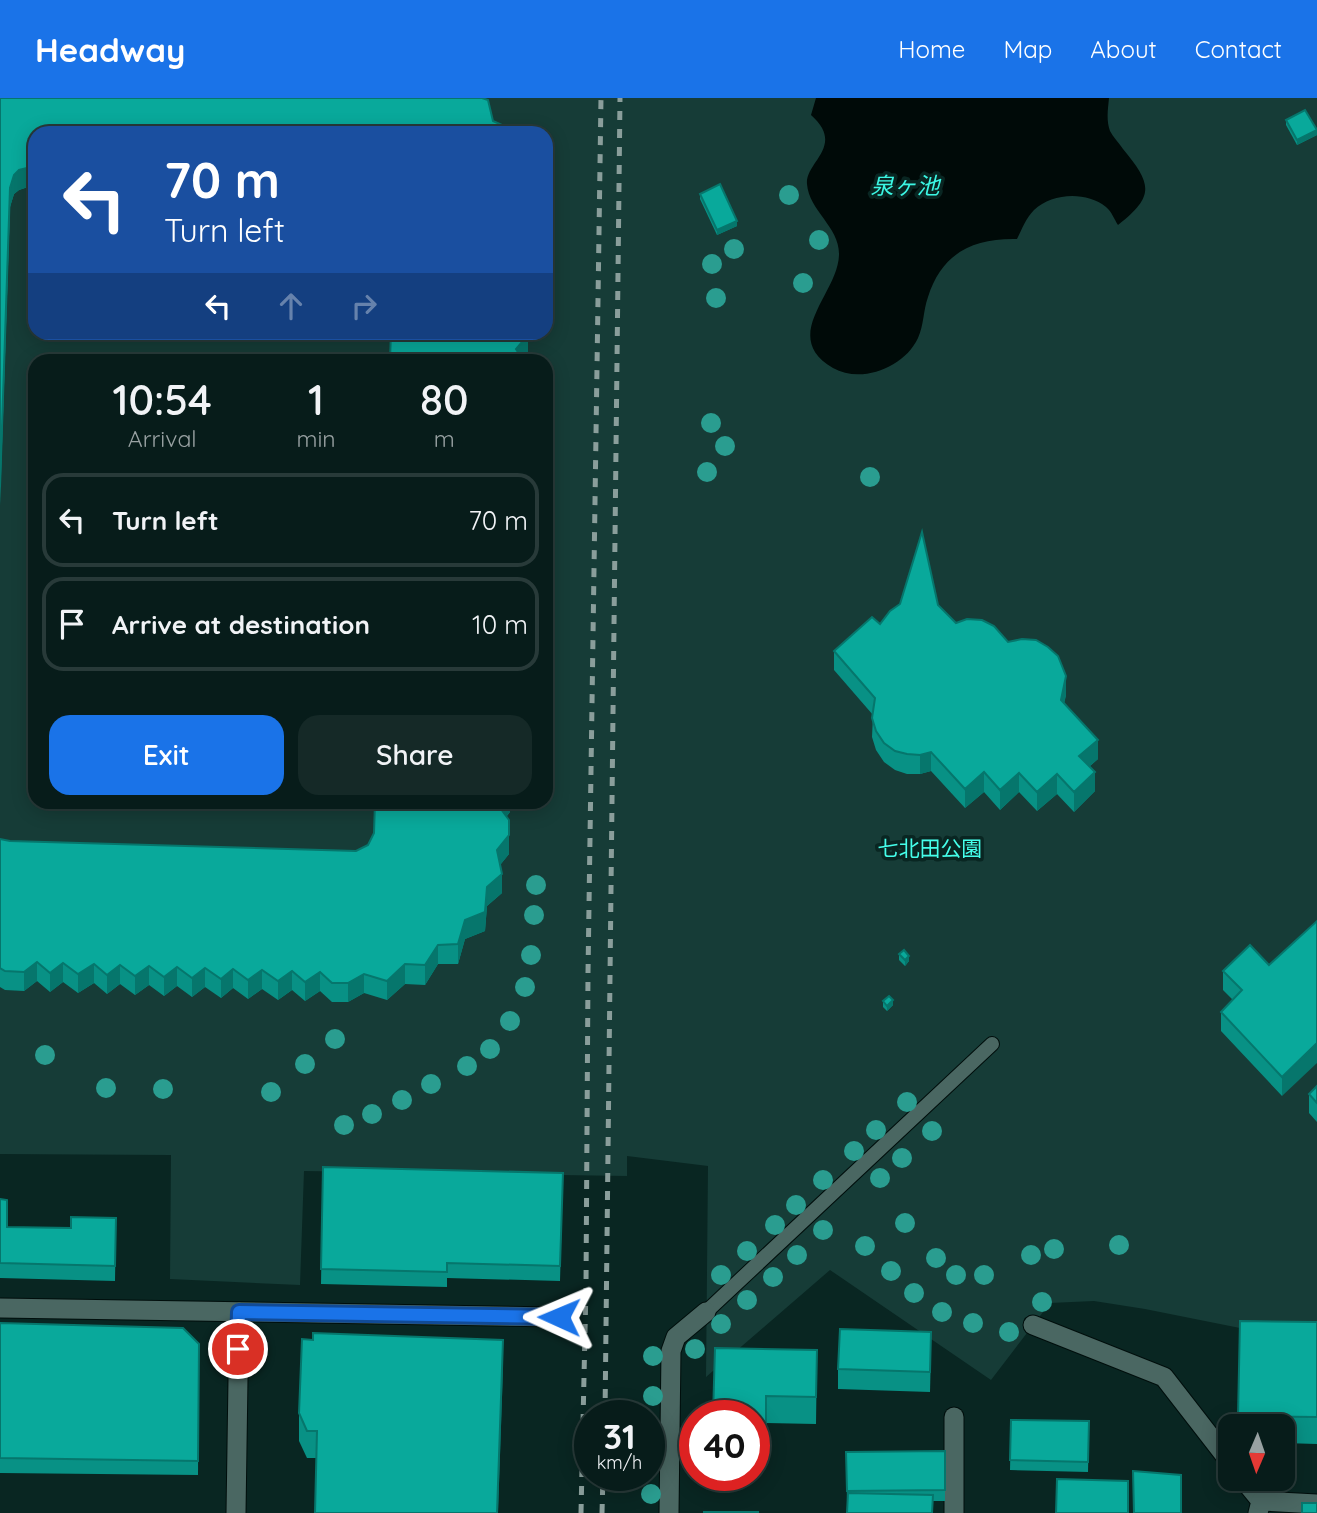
<!DOCTYPE html>
<meta charset="utf-8">
<style>
:root{--surface:#071c1a;--page:#152927;--text:#f1f3f6;--muted:#98a1a2;--line:#283a39;--accent:#1a73e8}
body{margin:0;font-family:Quicksand,"Noto Sans JP",sans-serif;background:var(--page);color:var(--text);height:100vh;display:flex;flex-direction:column;font-size:26px;white-space:nowrap}
*{box-sizing:border-box;margin:0}
p{font-size:23px;color:var(--muted)}
.icon{flex:none;width:38px;height:38px;fill:none;stroke:currentColor;stroke-width:2;stroke-linecap:round;stroke-linejoin:round}
.map{position:relative;flex:1;overflow:hidden}
.side{position:absolute;left:28px;top:256px;width:525px;height:455px;display:flex;flex-direction:column;background:var(--surface);border-radius:21px;box-shadow:0 4px 18px #0003,0 0 0 2px var(--line)}
.side>*{flex:none}
.top-card{position:absolute;left:28px;top:28px;width:525px;height:214px;border-radius:21px;box-shadow:0 4px 18px #0003,0 0 0 2px var(--line);background:#1a4fa0;color:#fff;overflow:hidden}
.needle{width:46px;rotate:182deg}
.controls{position:absolute;left:1218px;top:1316px;display:grid;gap:14px}
.controls a{display:grid;place-items:center;width:77px;height:77px;border-radius:14px;background:var(--surface);box-shadow:0 4px 18px #0003,0 0 0 2px var(--line);font-size:35px}
.speed{position:absolute;left:574px;top:1302px;display:flex;gap:14px;font-size:35px;font-weight:700;text-align:center}
.speed>*{display:grid;place-content:center;width:91px;height:91px;border-radius:50%;background:var(--surface);box-shadow:0 4px 18px #0003,0 0 0 2px var(--line);line-height:1}
.speed small{font-size:18px;font-weight:400}
.speed .limit{border:10px solid #d22;background:#fff;color:#111}
.pin{position:absolute;display:grid;place-items:center;width:60px;height:60px;color:#fff;margin:-30px;border:4px solid #fff;border-radius:50%;box-shadow:0 2px 7px #0007}
.me{position:absolute;width:77px;margin:-38px;rotate:271deg;stroke-linejoin:round;filter:drop-shadow(0 0 5px #0008)}
.turn{display:flex;align-items:center;gap:24px;height:147px;padding:0 21px;font-size:32px}
.turn .icon{width:91px;height:91px;stroke-width:2.5}
.turn b{display:block;font-size:49px;line-height:60px}
.lanes{display:flex;align-items:center;height:66px;padding:0 21px;background:#0003;justify-content:center;gap:35px;direction:ltr}
.lanes .off{opacity:.35}
.eta{display:flex;justify-content:space-evenly;align-items:center;height:119px;text-align:center}
.eta b{font-size:42px;font-weight:600;line-height:49px}
.button{display:flex;gap:14px;margin-top:auto;padding:14px 21px}
.button a{flex:1;height:80px;border-radius:21px;background:var(--accent);color:#fff;font-size:28px;font-weight:600;line-height:80px;text-align:center}
.button a+a{background:var(--page);color:var(--text)}
ul{padding:0;list-style:none}
li{display:flex;align-items:center;gap:21px;height:94px;margin:0 14px 10px;padding:0 7px;border:4px solid var(--line);border-radius:21px}
li div{flex:1}
li b{display:block;font-size:26px}
li em{font-style:normal}
header{display:flex;align-items:center;gap:42px;box-sizing:border-box;height:98px;padding:0 35px;background:var(--accent);color:#fff}
header strong{font-size:33px}
nav{display:flex;gap:38px;margin-inline-start:auto;font-size:24px}
.map>svg:first-child{display:block}
.green{fill:#163c37;fill-rule:evenodd}
.water{fill:#000a08}
.lines{fill:none;stroke-linecap:round;stroke-linejoin:round}
.service-casing{stroke:#000e0c;stroke-width:16}
.minor-casing{stroke:#000e0c;stroke-width:21}
.tertiary-casing{stroke:#000e0c;stroke-width:21}
.service{stroke:#4a6762;stroke-width:14}
.minor{stroke:#4a6762;stroke-width:19}
.tertiary{stroke:#4a6762;stroke-width:19}
.rail{stroke:#8a9e9b;stroke-width:5;stroke-dasharray:9 9;stroke-linecap:butt}
.tree{fill:#2a9d90}
.wall{fill:#089185}
.shaded-wall{fill:#06766c}
.building{fill:#09a99b;stroke:#06766c;stroke-width:2}
.route-casing{stroke:#114b97;stroke-width:18}
.route{stroke:#1a73e8;stroke-width:12}
.labels{text-anchor:middle;dominant-baseline:central;stroke-width:7;stroke-linejoin:round;paint-order:stroke}
.park-label{font-size:21px;fill:#45feea;stroke:#092622}
.water-label{font-size:23px;font-style:italic;fill:#3bf7e4;stroke:#092622}
</style>
<header>
<strong>Headway</strong>
<nav><a>Home</a><a>Map</a><a>About</a><a>Contact</a></nav>
</header>
<div class="map">
<svg width="1317" height="1415" viewBox="0 0 1317 1415">
<rect width="100%" height="100%" fill="#092622"/>
<!-- green -->
<path class="green" d="M0 0H1317V1239L1245 1231 1145 1211 1094 1203 1050 1205 991 1282 830 1172 706 1279 708 1068 627 1058V1078L304 1073 300 1187 170 1181 171 1057 0 1056ZM35 35H546V234H35ZM35 262H546V704H35Z"/>
<!-- water -->
<path class="water" d="M816 0H1109C1108 11 1106 22 1110 33 1113 39 1119 45 1123 51 1152 86 1155 98 1118 127 1114 121 1112 114 1106 109 1086 93 1052 95 1034 112 1026 120 1022 131 1017 141 973 140 942 155 928 199 923 213 924 227 918 240 904 270 861 286 833 270 779 238 838 196 839 157 840 129 809 113 807 86 805 64 846 48 811 17Z"/>
<g class="lines">
<defs>
<polyline id="service" points="706,1214 992,946"/>
<g id="minor">
<polyline points="1033,1227 1164,1279 1230,1364"/>
<polyline points="1243,1381 1261,1403 1258,1415"/>
<polyline points="1261,1403 1317,1406"/>
<polyline points="954,1415 954,1319"/>
</g>
<g id="tertiary">
<polyline points="0,1210 559,1219"/>
<polyline points="236,1415 239,1214"/>
<polyline points="669,1415 671,1253 676,1239 706,1214"/>
</g>
</defs>
<!-- service casing -->
<use href="#service" class="service-casing"/>
<!-- minor casing -->
<use href="#minor" class="minor-casing"/>
<!-- tertiary casing -->
<use href="#tertiary" class="tertiary-casing"/>
<!-- service -->
<use href="#service" class="service"/>
<!-- minor -->
<use href="#minor" class="minor"/>
<!-- tertiary -->
<use href="#tertiary" class="tertiary"/>
<!-- rail -->
<g class="rail">
<polyline points="605,1318 620,0"/>
<polyline points="581,1415 586,1188 588,875 601,0"/>
<polyline points="602,1415 603,1377"/>
</g>
</g>
<!-- trees -->
<g class="tree">
<circle cx="789" cy="97" r="10"/>
<circle cx="819" cy="142" r="10"/>
<circle cx="734" cy="151" r="10"/>
<circle cx="712" cy="166" r="10"/>
<circle cx="803" cy="185" r="10"/>
<circle cx="716" cy="200" r="10"/>
<circle cx="711" cy="325" r="10"/>
<circle cx="725" cy="348" r="10"/>
<circle cx="707" cy="374" r="10"/>
<circle cx="870" cy="379" r="10"/>
<circle cx="536" cy="787" r="10"/>
<circle cx="534" cy="817" r="10"/>
<circle cx="531" cy="857" r="10"/>
<circle cx="525" cy="889" r="10"/>
<circle cx="510" cy="923" r="10"/>
<circle cx="335" cy="941" r="10"/>
<circle cx="490" cy="951" r="10"/>
<circle cx="45" cy="957" r="10"/>
<circle cx="305" cy="966" r="10"/>
<circle cx="467" cy="968" r="10"/>
<circle cx="431" cy="986" r="10"/>
<circle cx="106" cy="990" r="10"/>
<circle cx="163" cy="991" r="10"/>
<circle cx="271" cy="994" r="10"/>
<circle cx="402" cy="1002" r="10"/>
<circle cx="907" cy="1004" r="10"/>
<circle cx="372" cy="1016" r="10"/>
<circle cx="344" cy="1027" r="10"/>
<circle cx="876" cy="1032" r="10"/>
<circle cx="932" cy="1033" r="10"/>
<circle cx="854" cy="1053" r="10"/>
<circle cx="902" cy="1060" r="10"/>
<circle cx="880" cy="1080" r="10"/>
<circle cx="823" cy="1082" r="10"/>
<circle cx="796" cy="1107" r="10"/>
<circle cx="905" cy="1125" r="10"/>
<circle cx="775" cy="1127" r="10"/>
<circle cx="823" cy="1132" r="10"/>
<circle cx="1119" cy="1147" r="10"/>
<circle cx="865" cy="1148" r="10"/>
<circle cx="1054" cy="1151" r="10"/>
<circle cx="747" cy="1153" r="10"/>
<circle cx="797" cy="1157" r="10"/>
<circle cx="1031" cy="1157" r="10"/>
<circle cx="936" cy="1160" r="10"/>
<circle cx="891" cy="1173" r="10"/>
<circle cx="721" cy="1177" r="10"/>
<circle cx="956" cy="1177" r="10"/>
<circle cx="984" cy="1177" r="10"/>
<circle cx="773" cy="1179" r="10"/>
<circle cx="914" cy="1195" r="10"/>
<circle cx="747" cy="1202" r="10"/>
<circle cx="1042" cy="1204" r="10"/>
<circle cx="942" cy="1214" r="10"/>
<circle cx="973" cy="1225" r="10"/>
<circle cx="721" cy="1226" r="10"/>
<circle cx="1009" cy="1234" r="10"/>
<circle cx="695" cy="1251" r="10"/>
<circle cx="653" cy="1258" r="10"/>
<circle cx="653" cy="1298" r="10"/>
<circle cx="651" cy="1396" r="10"/>
</g>
<!-- wall -->
<g class="wall">
<polygon points="0,0 493,23 35,35 35,88 31,88 19,92 14,96 10,109 0,408"/>
<polygon points="1286,22 1317,37 1297,47 1286,27"/>
<polygon points="700,96 737,128 717,137 700,101"/>
<polygon points="938,507 956,525 1008,544 1066,597 1064,605 1098,661 1090,668 1095,693 1074,714 1057,696 1037,713 1019,694 1000,712 984,694 965,710 931,673 920,676 907,676 895,672 884,664 876,652 872,639 873,617 834,572 834,553 880,526"/>
<polygon points="510,704 510,714 507,718 509,756 500,767 502,795 487,808 485,833 465,841 458,866 438,866 425,887 405,886 387,902 364,895 348,904 332,904 320,893 305,903 292,892 278,902 262,891 248,901 233,890 221,900 205,889 192,899 177,888 164,898 149,887 135,897 120,886 107,896 94,885 78,895 63,884 50,894 37,883 24,893 5,892 0,889 0,741 10,743 356,753"/>
<polygon points="1317,823 1282,998 1221,933 1221,914 1233,902 1223,892 1223,873 1269,867"/>
<polygon points="899,856 909,863 905,868 899,862"/>
<polygon points="883,903 893,907 887,913 883,909"/>
<polygon points="1317,988 1317,1024 1309,1015 1309,996"/>
<polygon points="323,1069 563,1075 560,1183 447,1180 447,1189 321,1186"/>
<polygon points="0,1101 7,1129 71,1130 116,1120 115,1183 0,1180"/>
<polygon points="1240,1223 1317,1224 1317,1346 1283,1345 1283,1328 1238,1328"/>
<polygon points="0,1225 199,1246 198,1377 0,1375"/>
<polygon points="817,1252 816,1326 766,1325 766,1357 754,1356 754,1318 713,1318"/>
<polygon points="931,1254 930,1294 838,1291 838,1271"/>
<polygon points="503,1270 316,1360 307,1360 299,1343 299,1315"/>
<polygon points="1011,1322 1089,1323 1088,1374 1010,1372"/>
<polygon points="945,1353 945,1403 847,1403 846,1354"/>
</g>
<!-- shaded-wall -->
<g class="shaded-wall">
<polygon points="1317,32 1317,37 1297,47 1297,42"/>
<polygon points="31,69 31,88 19,92 14,96 10,109 0,408 10,90 14,77 19,72"/>
<polygon points="737,123 737,128 717,137 717,132"/>
<polygon points="528,237 528,257 523,262 516,251"/>
<polygon points="1066,578 1066,597 1061,621 1061,602"/>
<polygon points="1098,642 1098,661 1079,677 1079,658"/>
<polygon points="931,654 931,673 920,676 920,657"/>
<polygon points="984,674 984,694 965,710 965,691"/>
<polygon points="1095,674 1095,693 1074,714 1074,694"/>
<polygon points="1019,675 1019,694 1000,712 1000,692"/>
<polygon points="1057,676 1057,696 1037,713 1037,694"/>
<polygon points="502,704 510,704 510,714 498,727 498,707"/>
<polygon points="509,722 509,756 497,771 497,752"/>
<polygon points="502,776 502,795 487,808 485,833 465,841 458,866 458,846 465,822 487,789"/>
<polygon points="438,847 438,866 425,887 425,867"/>
<polygon points="909,858 909,863 905,868 905,862"/>
<polygon points="37,864 37,883 24,893 24,874"/>
<polygon points="63,865 63,884 50,894 50,875"/>
<polygon points="94,866 94,885 78,895 78,876"/>
<polygon points="405,866 405,886 387,902 387,883"/>
<polygon points="120,867 120,886 107,896 107,877"/>
<polygon points="149,868 149,887 135,897 135,878"/>
<polygon points="177,869 177,888 164,898 164,879"/>
<polygon points="205,870 205,889 192,899 192,880"/>
<polygon points="233,871 233,890 221,900 221,881"/>
<polygon points="262,872 262,891 248,901 248,882"/>
<polygon points="292,873 292,892 278,902 278,883"/>
<polygon points="320,874 320,893 305,903 305,884"/>
<polygon points="364,876 364,895 348,904 348,885"/>
<polygon points="893,902 893,907 887,913 887,908"/>
<polygon points="1317,945 1317,965 1282,998 1282,979"/>
<polygon points="503,1242 503,1270 498,1415 497,1415"/>
</g>
<!-- building -->
<g class="building">
<polygon points="0,0 482,0 488,2 493,23 513,32 512,35 35,35 35,69 31,69 19,72 14,77 10,90 0,389"/>
<polygon points="1305,12 1317,32 1297,42 1286,22"/>
<polygon points="720,86 737,123 717,132 700,96"/>
<polygon points="391,234 526,234 528,237 516,251 523,262 390,262"/>
<polygon points="922,434 938,507 956,525 967,521 982,522 994,528 1008,544 1022,541 1036,542 1048,549 1058,558 1066,578 1061,602 1098,642 1079,658 1095,674 1074,694 1057,676 1037,694 1019,675 1000,692 984,674 965,691 931,654 920,657 907,656 895,653 884,645 876,633 872,620 875,600 834,553 872,519 880,526 890,513 900,506"/>
<polygon points="375,704 502,704 498,707 509,722 509,737 497,752 502,776 487,789 485,814 465,822 458,846 438,847 425,867 405,866 387,883 364,876 348,885 332,885 320,874 305,884 292,873 278,883 262,872 248,882 233,871 221,881 205,870 192,880 177,869 164,879 149,868 135,878 120,867 107,877 94,866 78,876 63,865 50,875 37,864 24,874 5,873 0,870 0,741 10,743 356,753 368,747 374,735"/>
<polygon points="1317,823 1317,945 1282,979 1221,914 1242,892 1223,873 1250,847 1269,867"/>
<polygon points="904,852 909,858 905,862 899,856"/>
<polygon points="889,898 893,902 887,908 883,903"/>
<polygon points="1317,988 1317,1005 1309,996"/>
<polygon points="323,1069 563,1075 560,1168 447,1165 447,1174 321,1171"/>
<polygon points="0,1101 7,1102 7,1129 71,1130 71,1119 116,1120 115,1168 0,1165"/>
<polygon points="1240,1223 1317,1224 1317,1319 1238,1318"/>
<polygon points="0,1225 183,1230 199,1246 198,1363 0,1360"/>
<polygon points="840,1231 931,1234 930,1274 838,1271"/>
<polygon points="313,1235 503,1242 497,1415 315,1415 317,1333 307,1333 299,1315 302,1241 313,1242"/>
<polygon points="715,1250 817,1252 816,1299 766,1298 766,1329 754,1329 754,1318 713,1318"/>
<polygon points="1011,1322 1089,1323 1088,1364 1010,1362"/>
<polygon points="945,1353 945,1392 847,1393 846,1354"/>
<polygon points="1133,1373 1181,1377 1181,1415 1134,1415"/>
<polygon points="1057,1381 1128,1383 1128,1415 1056,1415"/>
<polygon points="848,1395 933,1397 932,1415 847,1415"/>
<rect x="1302" y="1405" width="15" height="10"/>
<rect x="704" y="1414" width="54" height="1"/>
</g>
<g class="lines">
<defs>
<polyline id="route" points="238,1251 239,1214 559,1219"/>
</defs>
<!-- route casing -->
<use href="#route" class="route-casing"/>
<!-- route -->
<use href="#route" class="route"/>
</g>
<g class="labels">
<!-- park labels -->
<g class="park-label">
<text x="930" y="750">七北田公園</text>
</g>
<!-- water labels -->
<g class="water-label">
<text x="905" y="87">泉ヶ池</text>
</g>
</g>
</svg>
<div class="controls">
<a><svg class="needle" viewBox="-14 -14 28 28"><path d="M0-13l5 13h-10z" fill="#e53935"/><path d="M0 13l5-13h-10z" fill="#98a1a2"/></svg></a>
</div>
<div class="speed"><div>31<small>km/h</small></div><div class="limit">40</div></div>
<div class="pin" style="left:238px;top:1251px;background:#d93025"><svg class="icon" aria-label="arrive" viewBox="0 0 24 24"><path d="M6 21V4h12l-3 4 3 4H6"/></svg></div>
<svg class="me" style="left:559px;top:1219px" viewBox="-20 -20 40 40"><path d="M0-17L14 15 0 8-14 15z" fill="#1a73e8" stroke="#fff" stroke-width="4"/></svg>
<div class="top-card">
<div class="turn"><svg class="icon" aria-label="left" viewBox="0 0 24 24"><path d="M17 20v-9H6M10 6l-5 5 5 5"/></svg><div><b>70 m</b>Turn left</div></div>
<div class="lanes"><svg class="icon" aria-label="left" viewBox="0 0 24 24"><path d="M17 20v-9H6M10 6l-5 5 5 5"/></svg><svg class="icon off" aria-label="ahead" viewBox="0 0 24 24"><path d="M12 20V5M6 11l6-6 6 6"/></svg><svg class="icon off" aria-label="right" viewBox="0 0 24 24"><path d="M7 20v-9h11M14 6l5 5-5 5"/></svg></div>
</div>
<section class="side">
<div class="eta">
<div><b>10:54</b><p>Arrival</p></div>
<div><b>1</b><p>min</p></div>
<div><b>80</b><p>m</p></div>
</div>
<ul>
<li><svg class="icon" aria-label="left" viewBox="0 0 24 24"><path d="M17 20v-9H6M10 6l-5 5 5 5"/></svg><div><b>Turn left</b></div><em>70 m</em></li>
<li><svg class="icon" aria-label="arrive" viewBox="0 0 24 24"><path d="M6 21V4h12l-3 4 3 4H6"/></svg><div><b>Arrive at destination</b></div><em>10 m</em></li>
</ul>
<div class="button"><a>Exit</a><a>Share</a></div>
</section>
</div>
